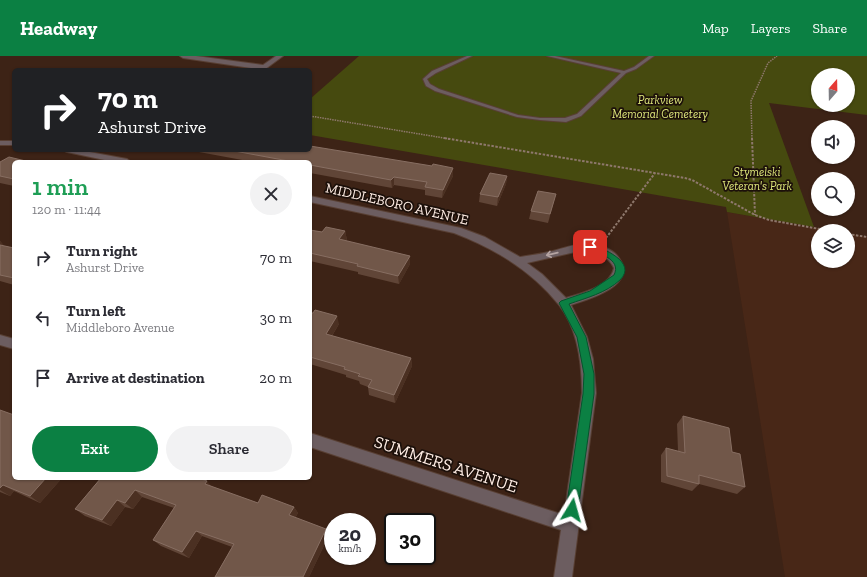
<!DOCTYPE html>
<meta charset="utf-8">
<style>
:root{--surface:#fff;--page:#f2f2f3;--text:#2b2b33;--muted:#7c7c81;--accent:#0b8043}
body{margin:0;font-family:"Zilla Slab",serif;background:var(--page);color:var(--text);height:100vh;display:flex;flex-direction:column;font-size:15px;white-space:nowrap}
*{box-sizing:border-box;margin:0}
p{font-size:13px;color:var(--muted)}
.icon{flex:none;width:22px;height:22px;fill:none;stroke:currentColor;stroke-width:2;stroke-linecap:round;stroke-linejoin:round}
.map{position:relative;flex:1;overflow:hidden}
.sheet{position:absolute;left:12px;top:104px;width:300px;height:320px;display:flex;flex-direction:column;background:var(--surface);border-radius:6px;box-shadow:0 1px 3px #0004}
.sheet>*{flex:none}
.banner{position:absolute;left:12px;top:12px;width:300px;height:84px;border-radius:6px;box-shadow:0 1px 3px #0004;background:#202124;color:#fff;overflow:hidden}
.needle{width:26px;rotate:20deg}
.controls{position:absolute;left:811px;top:12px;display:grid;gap:8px}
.controls a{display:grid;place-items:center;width:44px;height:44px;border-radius:50%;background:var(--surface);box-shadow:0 1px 3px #0004;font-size:20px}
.speed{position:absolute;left:324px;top:457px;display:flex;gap:8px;font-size:20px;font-weight:700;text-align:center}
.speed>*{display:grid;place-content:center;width:52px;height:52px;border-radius:50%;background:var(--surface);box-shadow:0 1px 3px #0004;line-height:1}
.speed small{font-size:10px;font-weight:400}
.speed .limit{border:2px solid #111;border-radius:6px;background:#fff;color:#111}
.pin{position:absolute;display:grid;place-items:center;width:34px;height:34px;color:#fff;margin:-17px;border-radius:8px;box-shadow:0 2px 6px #0006}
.me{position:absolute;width:44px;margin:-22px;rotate:8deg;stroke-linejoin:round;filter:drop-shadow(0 0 3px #0008)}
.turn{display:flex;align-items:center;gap:14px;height:84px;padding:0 20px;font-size:18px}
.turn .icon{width:52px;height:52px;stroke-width:2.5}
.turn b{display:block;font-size:28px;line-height:34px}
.round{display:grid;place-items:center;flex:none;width:42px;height:42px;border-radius:21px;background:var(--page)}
.head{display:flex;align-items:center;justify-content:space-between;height:68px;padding:0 20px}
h1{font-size:24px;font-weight:600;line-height:30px;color:#1e9e55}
.primary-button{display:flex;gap:8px;margin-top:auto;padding:8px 20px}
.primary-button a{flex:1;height:46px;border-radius:24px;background:var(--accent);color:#fff;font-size:16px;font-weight:600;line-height:46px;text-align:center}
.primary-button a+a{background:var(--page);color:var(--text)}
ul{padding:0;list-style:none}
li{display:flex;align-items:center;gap:12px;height:60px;padding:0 20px}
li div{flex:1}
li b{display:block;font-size:15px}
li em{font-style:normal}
header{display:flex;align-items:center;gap:24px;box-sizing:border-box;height:56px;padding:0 20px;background:var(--accent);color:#fff}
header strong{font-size:19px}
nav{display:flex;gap:22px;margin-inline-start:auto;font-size:14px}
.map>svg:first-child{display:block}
.built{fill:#482717}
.green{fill:#464a0f;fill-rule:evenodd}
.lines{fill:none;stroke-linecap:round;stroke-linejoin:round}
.lane-casing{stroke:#583f33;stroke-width:2}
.street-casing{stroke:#583f33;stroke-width:2}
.path-far1{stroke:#8e786c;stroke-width:1.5;stroke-dasharray:1.5 1;stroke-linecap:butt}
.path{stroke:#8e786c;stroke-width:2;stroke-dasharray:2.5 1.5;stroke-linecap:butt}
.lane{fill:#6c5d60;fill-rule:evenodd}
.street{fill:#6c5d60;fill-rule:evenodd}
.wall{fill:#604537}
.shaded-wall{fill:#4b3022}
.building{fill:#715749;stroke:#876e62}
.oneway{stroke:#b5a4a2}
.route{fill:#0b8043;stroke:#07532c}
.labels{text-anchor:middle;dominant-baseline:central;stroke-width:3.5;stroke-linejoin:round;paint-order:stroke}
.far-park-label{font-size:12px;font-style:italic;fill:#dfe87b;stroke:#1c100a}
.street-label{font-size:14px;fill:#feece3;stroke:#1c100a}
.near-street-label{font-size:17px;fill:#feece3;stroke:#1c100a}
</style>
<header>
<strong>Headway</strong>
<nav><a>Map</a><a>Layers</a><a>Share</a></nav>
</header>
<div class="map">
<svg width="867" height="521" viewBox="0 0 867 521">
<rect width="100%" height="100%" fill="#3d2316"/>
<!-- built -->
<polygon class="built" points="727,156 835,175 818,175 818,205 848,205 848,177 867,181 867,521 785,521"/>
<!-- green -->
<path class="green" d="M359 0H867V59L769 47 814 171 727 156 726 151 310 79V43ZM818 19H848V49H818Z"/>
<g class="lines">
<defs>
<polygon id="lane" points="467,0 472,0 436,17 427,23 430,28 439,33 518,59 540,62 565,62 577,58 621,17 547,0 555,0 624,15 634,11 649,0 654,0 636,13 626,17 581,60 566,66 540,64 517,61 435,35 426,30 423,23 432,15"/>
<g id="street">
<polygon points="180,0 196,0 263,9 276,0 283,0 264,14 183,2"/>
<rect x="0" y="85" width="14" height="4"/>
<polygon points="63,94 79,94 127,103 131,106 114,106 67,96"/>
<path d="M310 140 461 172 485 181 520 201C531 199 542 198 553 195 565 192 577 187 589 188 600 189 613 193 619 202 638 229 590 243 571 249L587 281 593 303 596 337 572 521H554L561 474 310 391V377L564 459 582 337C582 308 578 273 559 249 532 215 494 192 454 177L310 146ZM584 194C597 195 608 200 614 212 610 231 582 237 566 242L542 218 527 207Z"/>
<polygon points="0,279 14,283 14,293 0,289"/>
</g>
</defs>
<!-- lane casing -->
<use href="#lane" class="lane-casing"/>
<!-- street casing -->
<use href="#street" class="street-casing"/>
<!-- path-far1 -->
<g class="path-far1">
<polyline points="310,60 450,83"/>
<polyline points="752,83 751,45 768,7 777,0"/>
</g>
<!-- path -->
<g class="path">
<polyline points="444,82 685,122 692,124 755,159 769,164 831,175"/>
<polyline points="752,82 755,159"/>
<polyline points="848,178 867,181"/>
<polyline points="606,182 655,117"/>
</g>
<!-- lane -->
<use href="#lane" class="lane"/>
<!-- street -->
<use href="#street" class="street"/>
</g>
<!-- wall -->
<g class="wall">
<polygon points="198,94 310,94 453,120 442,142 425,139 425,134 394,129 392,132 310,117 310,106 253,106 199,96"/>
<polygon points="0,106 14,106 14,130 0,127"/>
<polygon points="507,120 506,128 497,150 479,146 480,138"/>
<polygon points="556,138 548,167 529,163 531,155"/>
<polygon points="310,174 322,176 345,175 347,184 346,185 410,200 410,208 399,228 358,218 358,216 310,205"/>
<polygon points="0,185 4,190 14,192 14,229 0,225"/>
<polygon points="310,257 339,268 332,280 411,302 412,310 395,347 369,339 368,331 360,328 359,325 346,321 346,319 310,308"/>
<polygon points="0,354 14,422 62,422 40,447 14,435 10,440 0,436"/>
<polygon points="683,360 732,396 745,431 737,438 699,428 692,435 661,426 661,399 666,392 678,395 677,368"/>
<polygon points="93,422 203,422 212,431 258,447 294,451 298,457 295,462 326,473 329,479 309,521 215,521 232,491 202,480 189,502 161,490 153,484 174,452 142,441 133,453 125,451 111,470 85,460 75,453 99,424"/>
</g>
<!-- shaded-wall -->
<g class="shaded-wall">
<polygon points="453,112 453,120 442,142 443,134"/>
<polygon points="507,120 506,128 497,150 498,141"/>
<polygon points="394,121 394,129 392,132 391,124"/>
<polygon points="345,175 347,184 341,192 339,183"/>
<polygon points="0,185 8,194 0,192"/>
<polygon points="410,200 410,208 399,228 398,220"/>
<polygon points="337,260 339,268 328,286 326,278"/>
<polygon points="411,302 412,310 395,347 394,339"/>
<polygon points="46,422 62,422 40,447 30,440"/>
<polygon points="199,422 203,422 207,426 207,425 213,432 211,435"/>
<polygon points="3,429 14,435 10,440 0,434 0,432"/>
<polygon points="135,434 142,441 133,453 125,447"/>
<polygon points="117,444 125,451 111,470 102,464"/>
<polygon points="294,451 298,457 293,465 289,459"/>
<polygon points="326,473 329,479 309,521 303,521"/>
<polygon points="196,475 202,480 189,502 182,496"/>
</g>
<!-- building -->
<g class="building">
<polygon points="310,90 432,110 433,108 453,112 443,134 425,131 427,126 394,121 391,124 310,109 310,106 294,106 229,94 310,94"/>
<polygon points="9,101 30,106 14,106 14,123 0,120 0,106"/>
<polygon points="490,117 507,120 498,141 480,138"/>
<polygon points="538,135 556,138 550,158 531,155"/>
<polygon points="326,171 345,175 339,183 410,200 398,220 357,210 358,208 310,197 310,174 322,176"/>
<polygon points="0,189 14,192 14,222 0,219"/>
<polygon points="315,254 337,260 326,278 411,302 394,339 368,331 372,324 358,320 360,318 344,313 345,311 310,301 310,257 313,257"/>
<polygon points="0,354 14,359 14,422 46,422 30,440 3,429 0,432"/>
<polygon points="683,360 729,372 732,396 740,398 745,431 699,419 699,428 667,420 666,392 685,397"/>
<polygon points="101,422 199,422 207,425 205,428 258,447 262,439 294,451 289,459 326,473 303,521 215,521 234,488 196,475 182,496 153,484 176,449 135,434 125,447 117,444 102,464 75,453"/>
</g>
<!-- one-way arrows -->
<defs><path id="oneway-shaft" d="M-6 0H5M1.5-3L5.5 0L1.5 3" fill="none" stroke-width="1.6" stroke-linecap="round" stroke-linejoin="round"/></defs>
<use class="oneway" href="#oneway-shaft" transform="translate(552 198) rotate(167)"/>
<!-- route -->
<path class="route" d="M590 188C602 192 638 206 620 224 606 237 586 242 569 248L586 281 594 318V338L578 454 576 459 572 460 567 459 566 454 583 338 584 318 577 281 559 247 561 245 590 235 614 219C622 203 598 197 587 193V189Z"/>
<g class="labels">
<!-- far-park labels -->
<g class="far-park-label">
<text x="660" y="44">Parkview<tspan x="660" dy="14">Memorial Cemetery</tspan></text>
<text x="757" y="116">Stymelski<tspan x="757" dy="14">Veteran's Park</tspan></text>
</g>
<!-- street labels -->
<g class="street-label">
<text transform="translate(397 148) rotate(13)">MIDDLEBORO AVENUE</text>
</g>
<!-- near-street labels -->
<g class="near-street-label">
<text transform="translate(446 408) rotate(18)">SUMMERS AVENUE</text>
</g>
</g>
</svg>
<div class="controls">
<a><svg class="needle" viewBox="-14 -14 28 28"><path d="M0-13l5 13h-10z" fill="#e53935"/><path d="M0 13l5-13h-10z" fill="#7c7c81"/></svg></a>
<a><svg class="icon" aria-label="sound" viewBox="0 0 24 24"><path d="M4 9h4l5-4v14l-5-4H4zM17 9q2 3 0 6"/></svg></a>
<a><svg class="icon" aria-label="search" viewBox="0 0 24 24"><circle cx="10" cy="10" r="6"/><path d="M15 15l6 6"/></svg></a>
<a><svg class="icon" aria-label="layers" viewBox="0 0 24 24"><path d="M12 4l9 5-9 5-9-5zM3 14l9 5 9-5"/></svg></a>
</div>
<div class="speed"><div>20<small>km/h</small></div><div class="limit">30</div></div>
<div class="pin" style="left:590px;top:191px;background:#d93025"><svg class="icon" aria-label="arrive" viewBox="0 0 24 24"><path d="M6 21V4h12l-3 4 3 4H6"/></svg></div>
<svg class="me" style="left:572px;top:454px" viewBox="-20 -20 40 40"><path d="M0-17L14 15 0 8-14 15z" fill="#0b8043" stroke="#fff" stroke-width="4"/></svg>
<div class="banner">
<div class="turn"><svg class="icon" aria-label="right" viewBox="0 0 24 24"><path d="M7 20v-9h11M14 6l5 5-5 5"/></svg><div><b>70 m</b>Ashurst Drive</div></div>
</div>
<section class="sheet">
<div class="head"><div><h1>1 min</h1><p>120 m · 11:44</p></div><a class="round"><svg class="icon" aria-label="close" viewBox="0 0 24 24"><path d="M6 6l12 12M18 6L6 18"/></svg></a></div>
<ul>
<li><svg class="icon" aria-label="right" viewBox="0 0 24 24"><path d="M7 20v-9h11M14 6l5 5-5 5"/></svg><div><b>Turn right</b><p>Ashurst Drive</p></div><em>70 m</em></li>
<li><svg class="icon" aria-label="left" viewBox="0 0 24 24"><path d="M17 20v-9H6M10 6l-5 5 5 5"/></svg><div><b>Turn left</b><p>Middleboro Avenue</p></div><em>30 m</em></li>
<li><svg class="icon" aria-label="arrive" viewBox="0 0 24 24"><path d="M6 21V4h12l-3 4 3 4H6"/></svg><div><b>Arrive at destination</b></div><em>20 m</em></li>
</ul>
<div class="primary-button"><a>Exit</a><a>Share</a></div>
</section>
</div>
